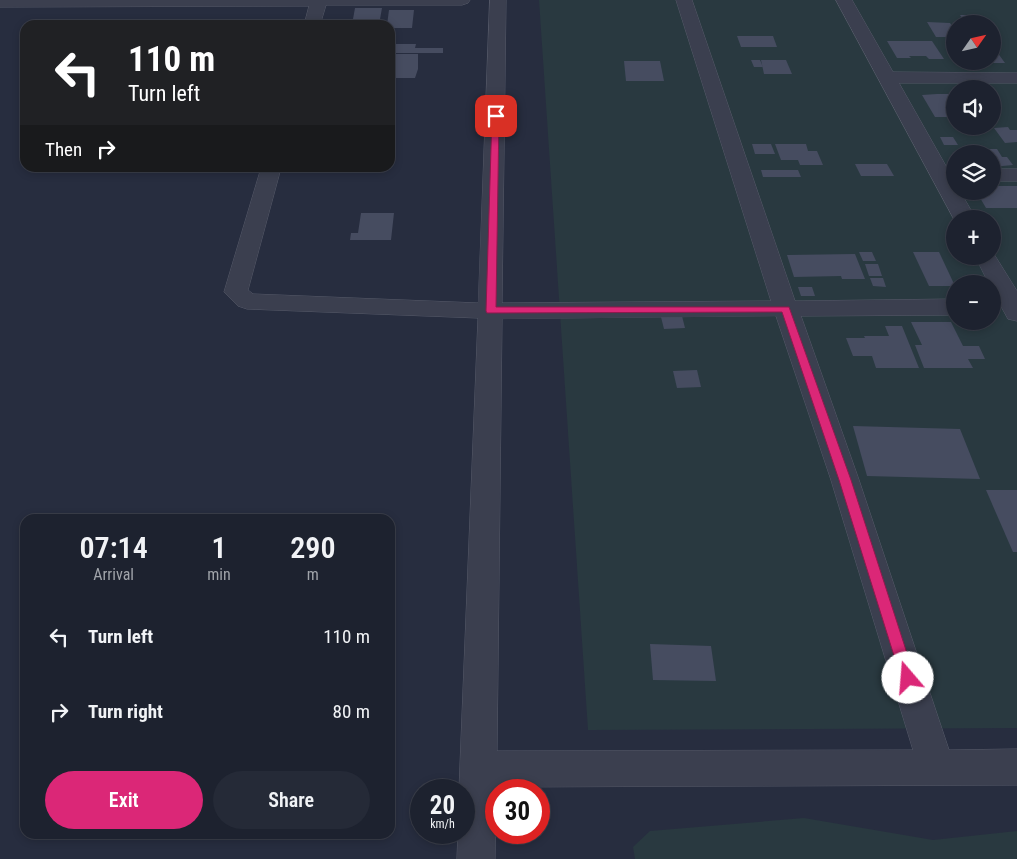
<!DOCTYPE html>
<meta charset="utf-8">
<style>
:root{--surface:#1d222f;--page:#252a37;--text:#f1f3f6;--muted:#a0a4aa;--line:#3b3f4b;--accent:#db2777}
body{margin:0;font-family:"Roboto Condensed",sans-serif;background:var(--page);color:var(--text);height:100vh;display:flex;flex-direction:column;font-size:19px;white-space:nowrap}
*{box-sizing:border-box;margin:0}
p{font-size:16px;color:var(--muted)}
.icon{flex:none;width:28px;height:28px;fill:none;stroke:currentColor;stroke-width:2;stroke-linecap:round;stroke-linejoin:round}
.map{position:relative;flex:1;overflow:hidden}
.panel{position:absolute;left:20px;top:514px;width:375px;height:325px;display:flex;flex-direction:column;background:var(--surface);border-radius:15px;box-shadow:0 2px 8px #0003,0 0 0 1px var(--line)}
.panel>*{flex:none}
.hud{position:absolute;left:20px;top:20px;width:375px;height:152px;border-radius:15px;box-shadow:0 2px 8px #0003,0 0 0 1px var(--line);background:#202124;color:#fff;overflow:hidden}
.needle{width:32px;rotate:56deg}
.fabs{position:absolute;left:946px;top:15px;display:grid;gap:10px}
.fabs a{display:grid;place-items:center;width:55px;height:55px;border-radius:50%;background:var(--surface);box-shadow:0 2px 8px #0003,0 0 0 1px var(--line);font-size:25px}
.speed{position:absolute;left:410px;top:779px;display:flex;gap:10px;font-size:25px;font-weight:700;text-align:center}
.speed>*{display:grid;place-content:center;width:65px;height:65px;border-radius:50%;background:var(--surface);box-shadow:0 2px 8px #0003,0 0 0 1px var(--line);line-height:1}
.speed small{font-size:12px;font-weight:400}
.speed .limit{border:8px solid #d22;background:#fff;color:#111}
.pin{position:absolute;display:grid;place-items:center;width:42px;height:42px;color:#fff;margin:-21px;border-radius:10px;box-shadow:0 2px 8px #0006}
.me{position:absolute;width:55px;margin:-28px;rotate:342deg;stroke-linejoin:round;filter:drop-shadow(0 0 4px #0008)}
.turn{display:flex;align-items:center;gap:18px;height:105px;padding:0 25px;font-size:22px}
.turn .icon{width:65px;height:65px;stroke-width:2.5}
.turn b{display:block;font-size:35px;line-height:42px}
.then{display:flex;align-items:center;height:48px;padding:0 25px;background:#0003;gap:10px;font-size:19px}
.eta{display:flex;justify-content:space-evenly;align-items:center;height:85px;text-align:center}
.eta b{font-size:30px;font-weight:600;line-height:35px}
.primary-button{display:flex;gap:10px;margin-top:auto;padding:10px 25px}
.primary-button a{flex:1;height:58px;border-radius:30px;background:var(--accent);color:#fff;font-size:20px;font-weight:600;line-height:58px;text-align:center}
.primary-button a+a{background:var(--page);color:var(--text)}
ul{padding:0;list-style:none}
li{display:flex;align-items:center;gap:15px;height:75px;padding:0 25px}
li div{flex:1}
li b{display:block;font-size:19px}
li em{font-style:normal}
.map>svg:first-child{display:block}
.green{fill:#293940;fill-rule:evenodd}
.building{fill:#464c60}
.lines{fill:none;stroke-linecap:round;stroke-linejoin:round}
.street-casing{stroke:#565a69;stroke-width:1}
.street{fill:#3b3f4f;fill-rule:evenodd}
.route{fill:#db2777;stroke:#8e194d}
</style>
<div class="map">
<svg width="1017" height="859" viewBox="0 0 1017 859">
<rect width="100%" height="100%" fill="#272d3f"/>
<!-- green -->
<g class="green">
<path d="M539 0H1017V728L588 730ZM955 24H992V61H955ZM955 89H992V126H955ZM955 154H992V191H955ZM955 219H992V256H955ZM955 284H992V321H955Z"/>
<polygon points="804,818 933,840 1017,831 1017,859 635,859 633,847 650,831"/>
</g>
<!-- building -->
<g class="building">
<polygon points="355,8 382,8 379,25 347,25 348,19 353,19"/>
<polygon points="389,10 414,10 412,28 390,28 390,25 387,25"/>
<polygon points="960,15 969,15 975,23 966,23"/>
<polygon points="927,22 950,23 955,30 955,37 936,37"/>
<polygon points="737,36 773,36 777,47 741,47"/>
<polygon points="887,41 932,41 944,59 929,59 926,56 909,56 911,58 897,58"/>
<polygon points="390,44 416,44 415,48 443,48 443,53 390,53"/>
<polygon points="992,45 1005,63 977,63 977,61 992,61"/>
<polygon points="390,54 418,54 418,69 415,78 390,78"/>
<polygon points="751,60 760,60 763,67 754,67"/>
<polygon points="761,60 786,60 792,74 764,74"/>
<polygon points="624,61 660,61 664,81 626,81"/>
<polygon points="937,94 955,94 955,122 951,117 935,117 922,95"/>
<polygon points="1008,127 1010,130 1017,130 1017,142 1005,143 994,128"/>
<polygon points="940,137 953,137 958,145 944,145"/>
<polygon points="752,144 771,144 775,154 755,154"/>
<polygon points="775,144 806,144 808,151 817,151 823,165 800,165 798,160 781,160"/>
<polygon points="965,149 997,149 1002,157 1007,157 1013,165 992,167 992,154 968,154"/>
<polygon points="855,164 887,164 894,176 861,176"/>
<polygon points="307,168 349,168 348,170 307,170"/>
<polygon points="761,170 798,170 801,177 763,177"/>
<polygon points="992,186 1017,186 1017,208 986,208 976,191 992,191"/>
<polygon points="361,213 394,213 391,240 350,240 351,233 358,233"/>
<polygon points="859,252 872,252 876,261 863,261"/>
<polygon points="913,252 939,252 955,286 929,286"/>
<polygon points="855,254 865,279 842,279 841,276 794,277 787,255"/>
<polygon points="865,264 878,264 882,276 869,276"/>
<polygon points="870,278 883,278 886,287 873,286"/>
<polygon points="798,287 812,287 815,296 801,296"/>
<polygon points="682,316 685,328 664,329 661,317"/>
<polygon points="911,322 951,322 963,346 979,346 985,359 968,359 973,368 924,368 915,345 922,345"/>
<polygon points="885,326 902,326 919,368 876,368 872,356 853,356 846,338 865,338 864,336 889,336"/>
<polygon points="697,370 701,387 677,388 673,371"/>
<polygon points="853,426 960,429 980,479 867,476"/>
<polygon points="986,490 1017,490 1017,552 1013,552"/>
<polygon points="650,644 711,646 716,681 653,680"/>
</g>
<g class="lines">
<defs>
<g id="street">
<polygon points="0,0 470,0 468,3 462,5 326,5 320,25 304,25 309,6 0,7"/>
<path d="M490 0H506L502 303 771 301 676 0H692L795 301 955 299V315L801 316 859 480 949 750 1017 749V785L496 787 495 859H457L458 832H464V790H459L478 318 247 309 238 306 224 292 261 168H281L248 290 253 294 478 303ZM776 316 831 480 913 750 497 751 502 319Z"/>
<polygon points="836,0 852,0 893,72 1017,73 1017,83 899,83 955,182 955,191 960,191 976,219 954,219"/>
<rect x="992" y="169" width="25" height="12"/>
<polygon points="992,251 1017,291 1017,321 1008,319 992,290 992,284 989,284 975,256 992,256"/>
</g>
</defs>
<!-- street casing -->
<use href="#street" class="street-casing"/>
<!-- street -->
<use href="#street" class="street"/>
</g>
<!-- route -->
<polygon class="route" points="496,114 499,116 496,307 789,307 851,480 915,678 913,682 908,684 903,682 901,678 839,480 782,312 487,313 486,311 492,116"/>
</svg>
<div class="fabs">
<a><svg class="needle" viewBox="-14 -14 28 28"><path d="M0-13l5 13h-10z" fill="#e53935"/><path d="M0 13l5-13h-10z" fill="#a0a4aa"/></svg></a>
<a><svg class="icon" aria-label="sound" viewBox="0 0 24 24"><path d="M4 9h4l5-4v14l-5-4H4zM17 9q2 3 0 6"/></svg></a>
<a><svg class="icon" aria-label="layers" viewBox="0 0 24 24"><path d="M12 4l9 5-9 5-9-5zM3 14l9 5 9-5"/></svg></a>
<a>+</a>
<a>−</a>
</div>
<div class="speed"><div>20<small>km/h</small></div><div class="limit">30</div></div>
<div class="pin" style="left:496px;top:116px;background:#d93025"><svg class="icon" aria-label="arrive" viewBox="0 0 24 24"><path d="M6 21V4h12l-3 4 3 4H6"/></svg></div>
<svg class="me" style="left:908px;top:678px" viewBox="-20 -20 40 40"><circle r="19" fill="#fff"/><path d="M0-13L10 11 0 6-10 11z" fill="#db2777"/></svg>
<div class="hud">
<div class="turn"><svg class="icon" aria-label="left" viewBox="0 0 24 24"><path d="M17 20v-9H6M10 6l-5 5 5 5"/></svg><div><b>110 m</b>Turn left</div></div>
<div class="then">Then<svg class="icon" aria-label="right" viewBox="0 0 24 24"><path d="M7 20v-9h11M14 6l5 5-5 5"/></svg></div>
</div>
<section class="panel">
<div class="eta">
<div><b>07:14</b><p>Arrival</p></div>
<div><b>1</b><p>min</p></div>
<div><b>290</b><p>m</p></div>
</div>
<ul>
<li><svg class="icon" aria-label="left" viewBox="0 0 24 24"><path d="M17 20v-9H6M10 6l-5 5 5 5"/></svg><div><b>Turn left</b></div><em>110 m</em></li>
<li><svg class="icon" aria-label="right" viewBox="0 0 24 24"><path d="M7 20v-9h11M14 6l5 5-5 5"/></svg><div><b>Turn right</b></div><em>80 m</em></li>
</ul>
<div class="primary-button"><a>Exit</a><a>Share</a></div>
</section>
</div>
